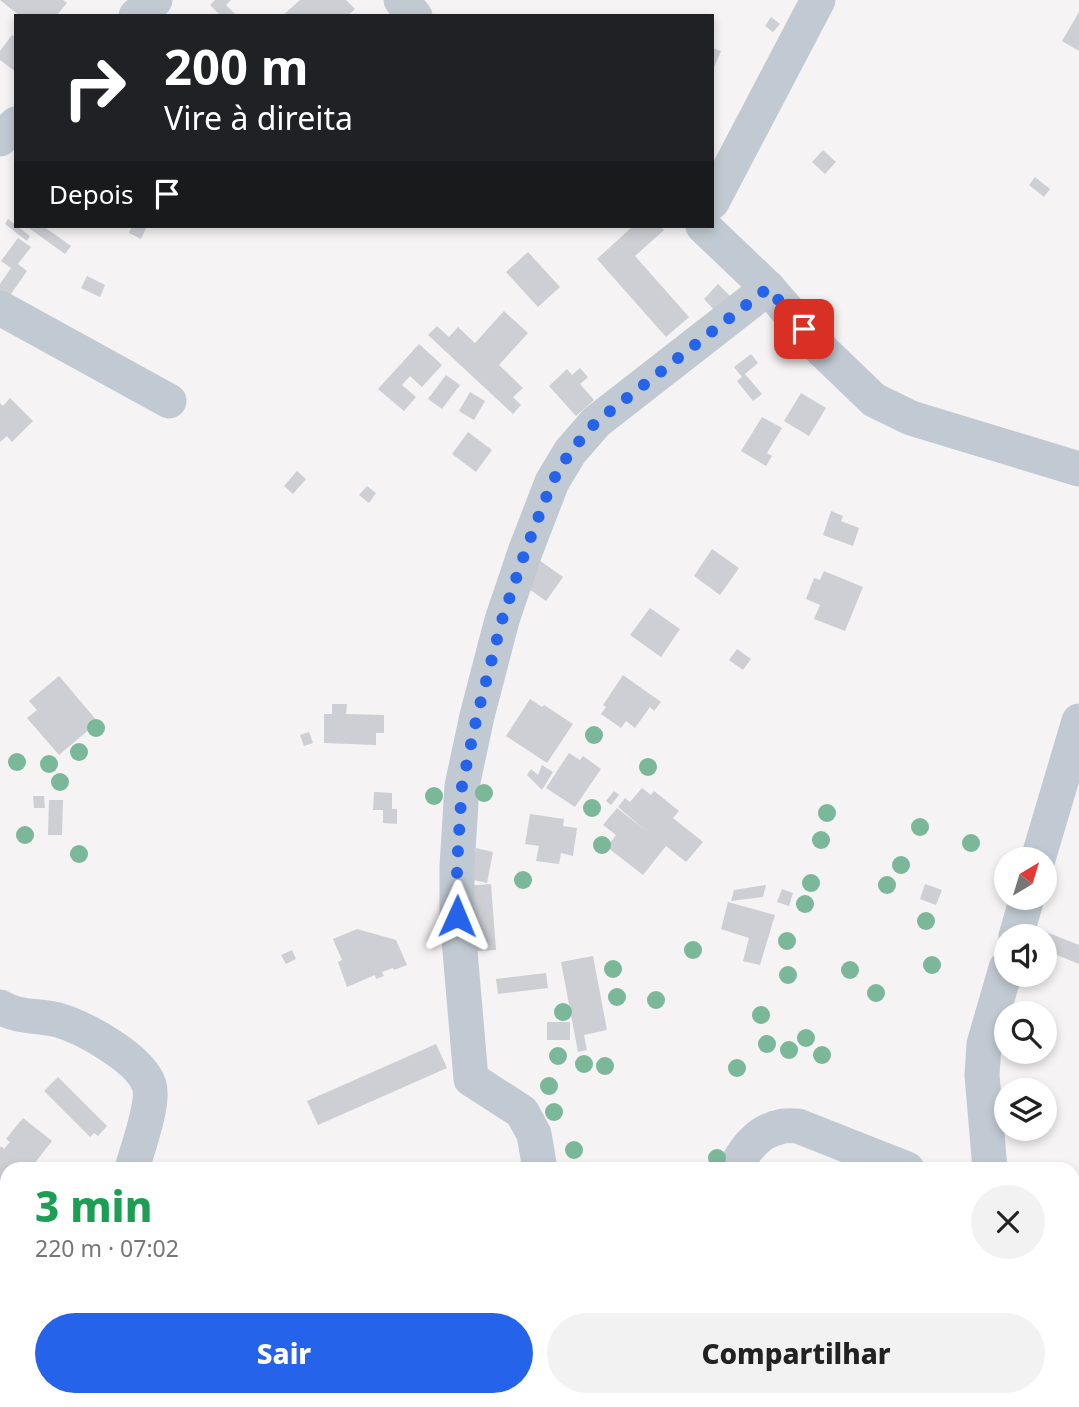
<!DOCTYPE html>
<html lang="pt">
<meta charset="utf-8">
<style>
:root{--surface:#fff;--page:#f2f2f2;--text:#222;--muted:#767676;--accent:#2563eb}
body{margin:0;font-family:"Noto Sans",sans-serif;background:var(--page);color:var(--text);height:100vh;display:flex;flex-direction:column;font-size:26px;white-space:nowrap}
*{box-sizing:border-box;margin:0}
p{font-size:23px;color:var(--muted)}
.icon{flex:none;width:38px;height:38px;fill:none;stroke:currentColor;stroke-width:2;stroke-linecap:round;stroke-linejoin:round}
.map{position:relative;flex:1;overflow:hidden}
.drawer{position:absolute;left:0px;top:1162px;width:1080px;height:245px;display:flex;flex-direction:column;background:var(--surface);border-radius:21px 21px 0 0;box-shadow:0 4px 10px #0003}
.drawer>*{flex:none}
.hud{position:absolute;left:14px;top:14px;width:700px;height:214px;border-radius:0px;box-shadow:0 4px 10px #0003;background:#202124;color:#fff;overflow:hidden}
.needle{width:46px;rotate:38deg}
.buttons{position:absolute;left:994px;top:847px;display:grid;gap:14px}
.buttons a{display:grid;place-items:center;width:63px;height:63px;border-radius:50%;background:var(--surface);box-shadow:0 4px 10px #0003;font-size:35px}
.pin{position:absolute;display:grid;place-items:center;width:60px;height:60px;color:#fff;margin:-30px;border-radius:14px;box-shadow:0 4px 10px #0006}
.me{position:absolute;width:77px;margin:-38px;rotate:1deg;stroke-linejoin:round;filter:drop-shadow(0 0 5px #0008)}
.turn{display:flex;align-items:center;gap:24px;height:147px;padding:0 35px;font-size:32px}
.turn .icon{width:91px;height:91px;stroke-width:2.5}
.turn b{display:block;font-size:49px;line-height:60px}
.then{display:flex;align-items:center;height:66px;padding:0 35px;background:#0003;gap:14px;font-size:26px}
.round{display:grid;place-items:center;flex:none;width:74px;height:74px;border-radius:37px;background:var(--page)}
.headline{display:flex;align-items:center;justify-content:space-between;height:119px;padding:0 35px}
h1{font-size:42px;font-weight:800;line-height:52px;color:#1e9e55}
.cta{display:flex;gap:14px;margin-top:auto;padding:14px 35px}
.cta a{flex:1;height:80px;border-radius:42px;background:var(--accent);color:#fff;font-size:28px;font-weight:800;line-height:80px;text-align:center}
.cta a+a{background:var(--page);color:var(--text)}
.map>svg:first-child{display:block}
.building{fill:#cdcfd5}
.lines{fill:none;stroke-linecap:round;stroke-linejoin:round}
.minor{stroke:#c1cad2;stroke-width:35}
.tree{fill:#7bb799}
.route{stroke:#2563eb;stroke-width:12;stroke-dasharray:0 21.6}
</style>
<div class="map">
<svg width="1079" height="1407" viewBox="0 0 1079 1407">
<rect width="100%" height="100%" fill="#f5f3f3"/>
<!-- building -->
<g class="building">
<polygon points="0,0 63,0 67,3 56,16 20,16"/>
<polygon points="215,0 231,0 226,5 237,16 221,16 210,5"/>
<polygon points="300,0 346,0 355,9 347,16 282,16"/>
<polygon points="1079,12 1079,51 1062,41"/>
<polygon points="771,17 780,24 773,32 765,26"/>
<polygon points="12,35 16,38 16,72 0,60 0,51"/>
<polygon points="712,48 721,51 712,72"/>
<polygon points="823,150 836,162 825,174 812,162"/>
<polygon points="1035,177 1050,189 1044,197 1029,185"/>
<polygon points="8,219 30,236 27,241 5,224"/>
<polygon points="26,226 43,226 71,246 65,254"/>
<polygon points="132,226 147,226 141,239 129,233"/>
<polygon points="633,226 660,226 664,230 635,256 689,317 666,337 597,259"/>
<polygon points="18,238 31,247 18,264 27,271 6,301 0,297 0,284 11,268 1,261"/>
<polygon points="528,252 560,287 538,307 506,272"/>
<polygon points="87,276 105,285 100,297 81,288"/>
<polygon points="718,284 732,298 717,313 704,299"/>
<polygon points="504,311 528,333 499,365 523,388 513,397 521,405 513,414 428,335 437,326 449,337 458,327 475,343"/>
<polygon points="419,344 442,365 422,387 410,376 402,385 416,397 404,411 378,389"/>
<polygon points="751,354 758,363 745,374 762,394 753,401 737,381 742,377 734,367"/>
<polygon points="580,368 588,377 580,384 594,400 576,416 549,386 567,369 572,375"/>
<polygon points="446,375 460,385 442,409 428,399"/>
<polygon points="470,392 485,401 474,420 459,411"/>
<polygon points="801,393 826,408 809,436 784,421"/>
<polygon points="10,398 33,421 12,442 7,436 0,442 0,403 3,406"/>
<polygon points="762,417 782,428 767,453 772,456 766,466 741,451"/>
<polygon points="468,432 492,450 476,472 452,454"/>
<polygon points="297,471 306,479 293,494 284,486"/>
<polygon points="367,486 376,493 369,503 359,495"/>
<polygon points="831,511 843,516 841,521 859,528 853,546 823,535"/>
<polygon points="712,549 739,568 720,595 694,576"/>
<polygon points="539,560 563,577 546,601 522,584"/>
<polygon points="824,571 863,587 845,631 814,619 820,605 806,599 814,578 820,580"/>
<polygon points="650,608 680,629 661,657 630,635"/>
<polygon points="737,649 751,659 743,670 729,660"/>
<polygon points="623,675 661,702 654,711 650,707 635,728 626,721 621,728 601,714 606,707 603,705"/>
<polygon points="59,676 98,722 59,755 27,718 37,710 29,701"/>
<polygon points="530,699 542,707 544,705 573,724 547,763 506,736"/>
<polygon points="332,704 347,704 346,714 384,715 384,733 376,733 376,745 324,743 324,714 332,714"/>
<polygon points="309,732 313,743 304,746 300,735"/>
<polygon points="569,753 580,760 583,756 601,769 575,807 546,788"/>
<polygon points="542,765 553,772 542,790 527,775 531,769 538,775"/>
<polygon points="642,788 651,795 654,791 679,811 673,818 703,842 686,862 666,846 643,875 607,847 616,835 603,825 617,808 645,830 618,807 625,798 630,802"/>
<polygon points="614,791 619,795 611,805 606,801"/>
<polygon points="374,792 392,793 392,809 397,809 397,824 383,823 383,810 373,810"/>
<polygon points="33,796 44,796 45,808 34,808"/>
<polygon points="49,800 63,800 62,835 48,835"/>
<polygon points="530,814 564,819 563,826 577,828 573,856 561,853 559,864 536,861 539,846 525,844"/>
<polygon points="476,848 493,852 487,883 469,879"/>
<polygon points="491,884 496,950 468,952 463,886"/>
<polygon points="925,884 942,890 936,905 920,899"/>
<polygon points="766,885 763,897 731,901 734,890"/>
<polygon points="782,889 793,893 789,906 777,902"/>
<polygon points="728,902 775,915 760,965 743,961 749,938 721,929"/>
<polygon points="357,929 396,940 407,965 394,970 393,968 382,972 384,976 376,979 375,975 347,987 338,962 342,960 333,939"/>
<polygon points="1044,931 1079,945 1079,964 1045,950 1045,936 1042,936"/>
<polygon points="292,950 296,959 286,964 281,955"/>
<polygon points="593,956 607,1030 584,1035 587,1050 578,1052 561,962"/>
<polygon points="546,973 548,988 498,994 496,979"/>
<rect x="547" y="1022" width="23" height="18"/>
<polygon points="436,1044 447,1068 318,1125 307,1101"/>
<polygon points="58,1077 107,1126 98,1136 94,1133 90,1137 44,1091"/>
<polygon points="23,1118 52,1141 30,1169 7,1169 7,1198 0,1206 0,1148 1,1146 4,1149 10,1142 6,1139"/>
<polygon points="7,1280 7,1321 4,1322 6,1325 0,1329 0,1281 2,1283"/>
<polygon points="0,1366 7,1368 7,1394 0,1393"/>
<polygon points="0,1396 7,1398 7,1400 17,1400 16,1407 0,1407"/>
<polygon points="499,1400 537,1400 535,1407 497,1407"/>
<polygon points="645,1400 686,1400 684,1407 643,1407"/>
</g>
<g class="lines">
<!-- minor -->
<g class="minor">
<polyline points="401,0 415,16"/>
<polyline points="136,16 155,0"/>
<polyline points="0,139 16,124"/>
<polyline points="712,202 818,0"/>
<polyline points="703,226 768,288 822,350 874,400 911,418 1079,469"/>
<polyline points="0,308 169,401"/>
<polyline points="1038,859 1079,721"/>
<polyline points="1016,936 1027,898"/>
<path d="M0 1007C18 1018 38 1015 58 1020 83 1027 140 1058 149 1085 155 1102 137 1150 132 1169"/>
<polyline points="540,1169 534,1134 522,1112 471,1079 457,916 457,866 462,786 477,716 502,620 525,552 552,482 570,452 596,422 768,288"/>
<path d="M735 1169C744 1150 758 1131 780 1127 785 1125 792 1126 798 1126L907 1169"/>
<polyline points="990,1169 982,1075 984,1044 1006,968"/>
<polyline points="1073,1241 1079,1244"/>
<polyline points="66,1407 68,1400"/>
<polyline points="626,1407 629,1400"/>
<polyline points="1020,1407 1021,1400"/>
</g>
</g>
<!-- trees -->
<g class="tree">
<circle cx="96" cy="728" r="9"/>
<circle cx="594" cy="735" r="9"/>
<circle cx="79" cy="752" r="9"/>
<circle cx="17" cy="762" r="9"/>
<circle cx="49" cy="764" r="9"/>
<circle cx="648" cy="767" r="9"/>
<circle cx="60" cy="782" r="9"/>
<circle cx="484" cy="793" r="9"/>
<circle cx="434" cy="796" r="9"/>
<circle cx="592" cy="808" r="9"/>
<circle cx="827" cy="813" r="9"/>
<circle cx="920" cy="827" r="9"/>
<circle cx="25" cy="835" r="9"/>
<circle cx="821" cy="840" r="9"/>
<circle cx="971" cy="843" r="9"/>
<circle cx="602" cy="845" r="9"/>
<circle cx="79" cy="854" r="9"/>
<circle cx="901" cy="865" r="9"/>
<circle cx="523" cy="880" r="9"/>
<circle cx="811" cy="883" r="9"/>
<circle cx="887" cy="885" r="9"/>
<circle cx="805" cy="904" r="9"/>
<circle cx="926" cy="921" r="9"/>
<circle cx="787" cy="941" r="9"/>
<circle cx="693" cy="950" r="9"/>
<circle cx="932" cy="965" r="9"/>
<circle cx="613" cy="969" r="9"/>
<circle cx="850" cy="970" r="9"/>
<circle cx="788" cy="975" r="9"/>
<circle cx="876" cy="993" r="9"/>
<circle cx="617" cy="997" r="9"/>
<circle cx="656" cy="1000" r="9"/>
<circle cx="563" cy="1012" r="9"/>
<circle cx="761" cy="1015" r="9"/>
<circle cx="806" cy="1038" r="9"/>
<circle cx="767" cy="1044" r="9"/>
<circle cx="789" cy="1050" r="9"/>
<circle cx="822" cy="1055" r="9"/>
<circle cx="558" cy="1056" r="9"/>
<circle cx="584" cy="1064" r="9"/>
<circle cx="605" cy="1066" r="9"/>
<circle cx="737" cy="1068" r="9"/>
<circle cx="549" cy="1086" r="9"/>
<circle cx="554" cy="1112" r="9"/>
<circle cx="574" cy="1150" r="9"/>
<circle cx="717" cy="1158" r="9"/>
</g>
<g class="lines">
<!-- route -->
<polyline class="route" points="457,916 457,866 462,786 477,716 502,620 525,552 552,482 570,452 596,422 768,288 804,329"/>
</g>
</svg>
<div class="buttons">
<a><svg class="needle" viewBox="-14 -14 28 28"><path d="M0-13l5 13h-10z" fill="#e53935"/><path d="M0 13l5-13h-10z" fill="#767676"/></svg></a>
<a><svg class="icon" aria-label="sound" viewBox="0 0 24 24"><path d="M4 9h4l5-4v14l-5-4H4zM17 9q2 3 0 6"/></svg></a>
<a><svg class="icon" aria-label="search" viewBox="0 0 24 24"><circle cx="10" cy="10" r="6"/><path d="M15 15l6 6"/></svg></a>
<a><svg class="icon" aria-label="layers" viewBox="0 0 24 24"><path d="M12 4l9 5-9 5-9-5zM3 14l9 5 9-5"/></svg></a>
</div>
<div class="pin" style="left:804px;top:329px;background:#d93025"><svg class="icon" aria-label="arrive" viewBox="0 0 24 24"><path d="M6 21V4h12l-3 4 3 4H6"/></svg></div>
<svg class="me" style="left:457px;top:916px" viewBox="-20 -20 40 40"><path d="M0-17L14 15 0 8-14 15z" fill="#2563eb" stroke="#fff" stroke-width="4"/></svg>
<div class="hud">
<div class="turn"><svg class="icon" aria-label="right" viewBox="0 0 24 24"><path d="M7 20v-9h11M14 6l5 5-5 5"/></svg><div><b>200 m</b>Vire à direita</div></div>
<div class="then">Depois<svg class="icon" aria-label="arrive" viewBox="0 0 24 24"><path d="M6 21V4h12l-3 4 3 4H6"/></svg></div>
</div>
<section class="drawer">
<div class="headline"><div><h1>3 min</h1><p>220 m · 07:02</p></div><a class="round"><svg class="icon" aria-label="close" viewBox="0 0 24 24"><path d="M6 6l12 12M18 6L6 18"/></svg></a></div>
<div class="cta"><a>Sair</a><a>Compartilhar</a></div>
</section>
</div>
